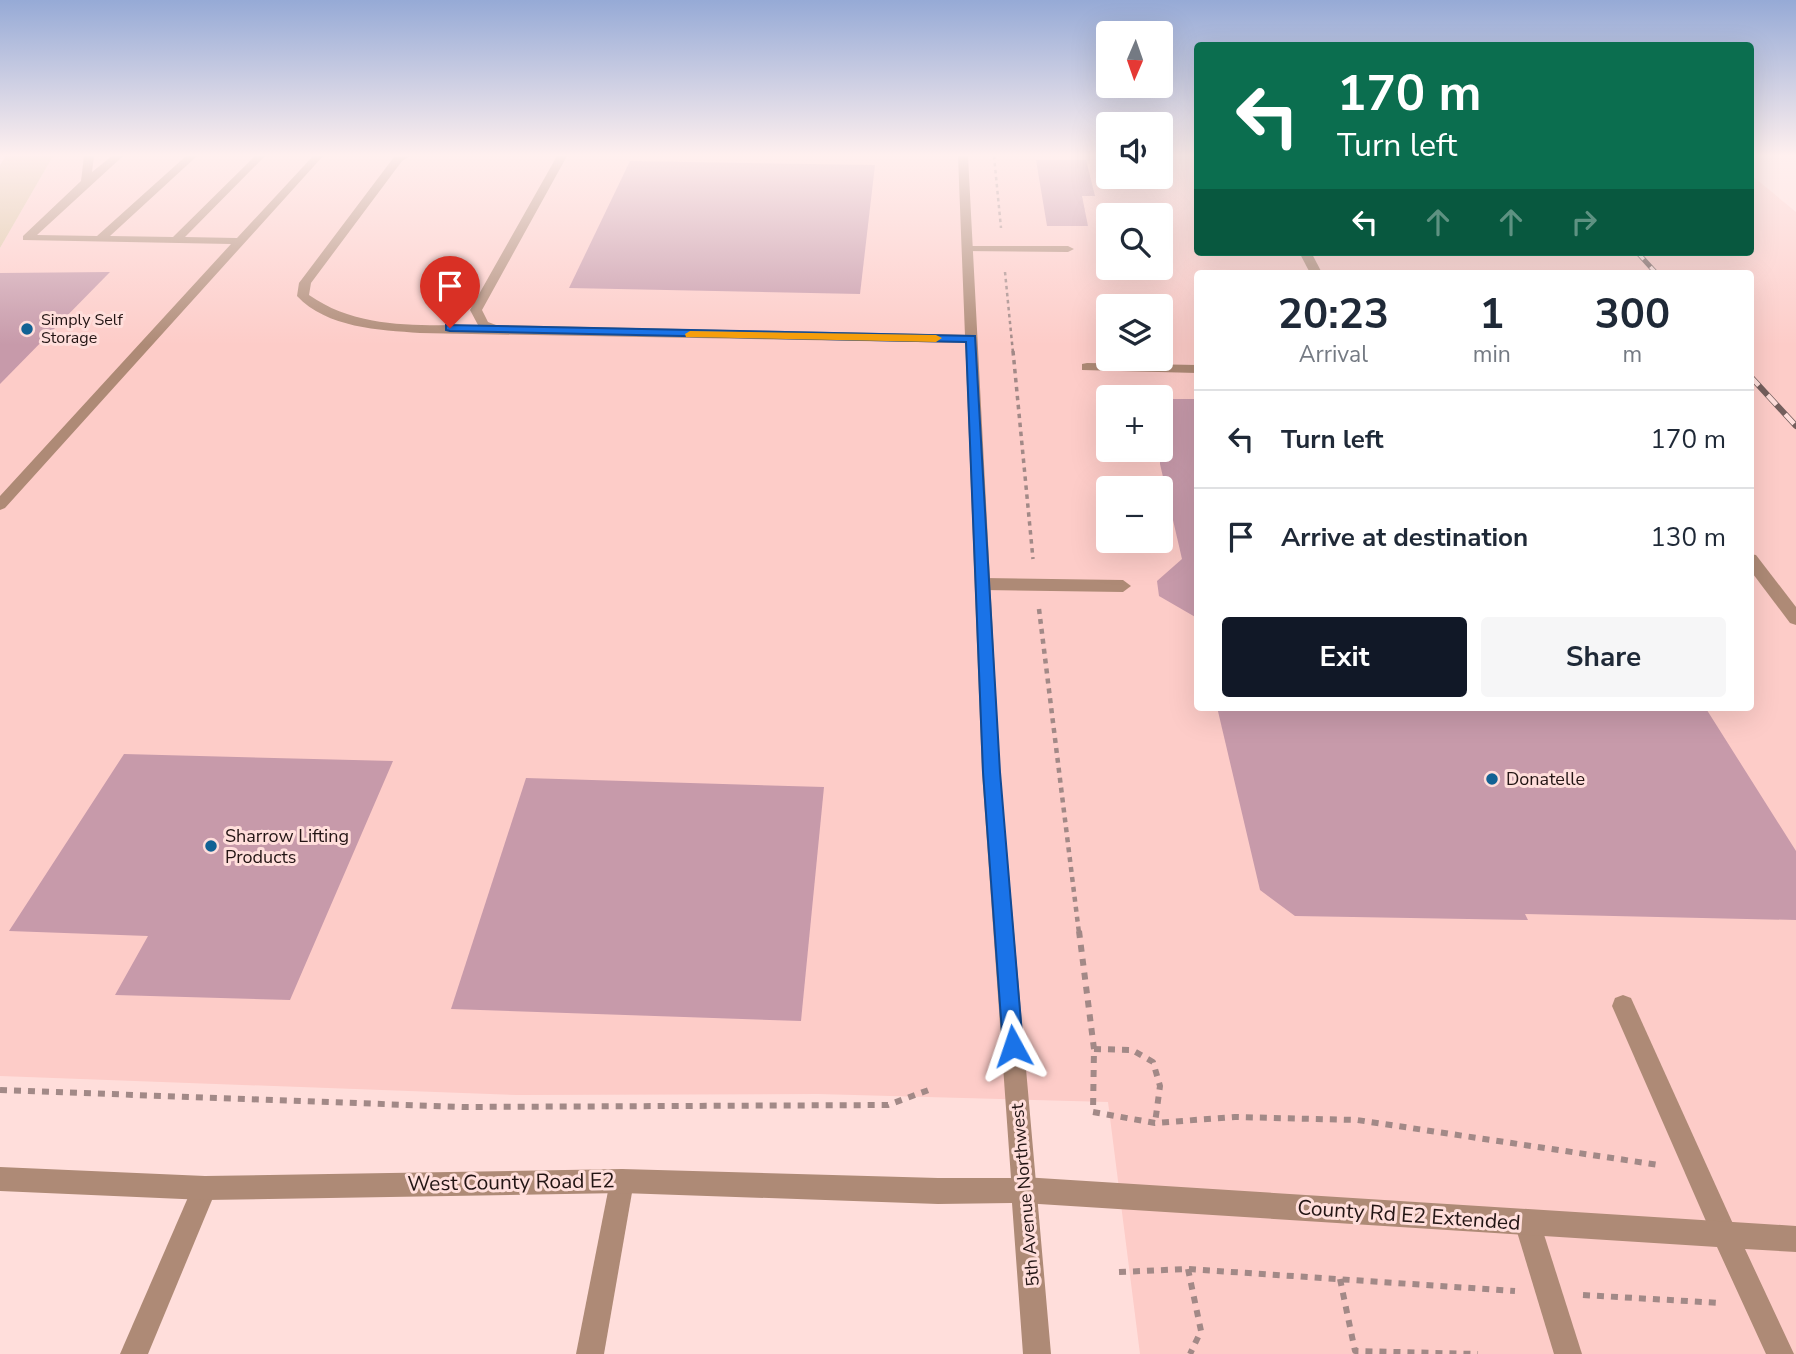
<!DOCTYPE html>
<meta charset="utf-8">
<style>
:root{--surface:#fff;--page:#f6f6f7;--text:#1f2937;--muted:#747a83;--line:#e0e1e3;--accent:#111827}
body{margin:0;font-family:"Nunito Sans",sans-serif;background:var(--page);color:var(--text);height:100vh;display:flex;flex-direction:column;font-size:26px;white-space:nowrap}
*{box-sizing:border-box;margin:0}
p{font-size:23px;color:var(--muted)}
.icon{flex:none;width:38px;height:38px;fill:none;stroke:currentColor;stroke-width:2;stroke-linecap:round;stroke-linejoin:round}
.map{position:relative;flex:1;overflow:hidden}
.drawer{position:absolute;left:1194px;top:270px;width:560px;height:441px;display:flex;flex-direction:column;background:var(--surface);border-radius:7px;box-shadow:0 7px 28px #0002}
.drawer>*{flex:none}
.guide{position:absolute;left:1194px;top:42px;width:560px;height:214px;border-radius:7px;box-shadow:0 7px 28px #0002;background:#0b6e4f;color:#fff;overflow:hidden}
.needle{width:46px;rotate:182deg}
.fabs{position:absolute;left:1096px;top:21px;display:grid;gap:14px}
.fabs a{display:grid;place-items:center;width:77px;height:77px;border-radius:7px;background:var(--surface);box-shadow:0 7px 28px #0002;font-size:35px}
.pin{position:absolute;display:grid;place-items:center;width:60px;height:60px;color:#fff;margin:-72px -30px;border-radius:50% 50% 50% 0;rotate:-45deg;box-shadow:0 0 7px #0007}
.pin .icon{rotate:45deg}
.me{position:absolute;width:77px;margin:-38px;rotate:355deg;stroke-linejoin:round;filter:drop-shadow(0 0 5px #0008)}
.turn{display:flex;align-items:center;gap:24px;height:147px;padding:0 28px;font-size:32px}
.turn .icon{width:91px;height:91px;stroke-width:2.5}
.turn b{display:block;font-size:49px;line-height:60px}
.lanes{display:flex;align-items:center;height:66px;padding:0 28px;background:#0003;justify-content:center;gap:35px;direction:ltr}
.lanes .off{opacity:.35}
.eta{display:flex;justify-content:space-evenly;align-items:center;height:119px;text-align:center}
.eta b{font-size:42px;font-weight:700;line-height:49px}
.action{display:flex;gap:14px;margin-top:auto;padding:14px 28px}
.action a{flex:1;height:80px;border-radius:7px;background:var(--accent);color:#fff;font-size:28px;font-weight:700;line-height:80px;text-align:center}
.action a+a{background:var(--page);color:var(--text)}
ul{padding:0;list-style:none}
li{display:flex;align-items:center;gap:21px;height:98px;padding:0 28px;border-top:2px solid var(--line)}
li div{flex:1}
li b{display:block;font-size:26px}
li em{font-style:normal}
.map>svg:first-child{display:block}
.built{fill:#fdccc8;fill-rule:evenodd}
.green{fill:#dac39e}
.building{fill:#c79aaa}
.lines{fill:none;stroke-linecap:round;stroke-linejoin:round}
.path-far3{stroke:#a28987;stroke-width:2.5;stroke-dasharray:3.5 3.5;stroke-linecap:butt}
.path-far2{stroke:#a28987;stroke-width:3.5;stroke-dasharray:4.5 4.5;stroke-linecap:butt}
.path-far1{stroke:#a28987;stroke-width:4.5;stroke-dasharray:5 5;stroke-linecap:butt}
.path{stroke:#a28987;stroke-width:6;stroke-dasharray:7 7;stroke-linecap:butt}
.service{fill:#ae8a76;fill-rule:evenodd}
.minor{fill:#ae8a76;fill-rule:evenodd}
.tertiary{fill:#ae8a76;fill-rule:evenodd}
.rail-far1-casing{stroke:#745f5d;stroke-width:5}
.rail-casing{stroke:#745f5d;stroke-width:6}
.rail-far1{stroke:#ffdedb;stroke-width:3.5;stroke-dasharray:10;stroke-linecap:butt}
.rail{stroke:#ffdedb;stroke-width:4.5;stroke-dasharray:13;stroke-linecap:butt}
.route{fill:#1a73e8;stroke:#114b97;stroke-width:2}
.slow{fill:#f59e0b}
.poi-dot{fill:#126294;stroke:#ffdedb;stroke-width:2.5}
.labels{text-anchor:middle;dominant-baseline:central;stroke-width:6;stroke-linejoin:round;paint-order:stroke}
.far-poi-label{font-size:16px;fill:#231514;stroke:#ffdedb;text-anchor:start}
.poi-label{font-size:18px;fill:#231514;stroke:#ffdedb;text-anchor:start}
.street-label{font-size:18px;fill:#231514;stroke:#ffdedb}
.near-street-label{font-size:21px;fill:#231514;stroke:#ffdedb}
</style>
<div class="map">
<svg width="1796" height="1354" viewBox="0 0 1796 1354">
<rect width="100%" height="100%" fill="#ffdedb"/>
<!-- built -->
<path class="built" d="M53 156H1108V177H1160V156H1197V252H1750V174L1796 212V1354H1140L1108 1102 818 1094 517 1095 0 1076V248ZM1108 215H1160V268H1108ZM1197 273H1750V707H1197ZM1108 306H1160V359H1108ZM1108 397H1160V450H1108ZM1108 488H1160V541H1108Z"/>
<!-- green -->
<polygon class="green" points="6,156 53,156 0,248 0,165"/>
<!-- building -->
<g class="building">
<polygon points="1036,160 1086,160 1095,196 1082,196 1088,226 1047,226"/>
<polygon points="630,161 875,165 860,294 569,288"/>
<polygon points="110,272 0,384 0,273"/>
<polygon points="1160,399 1197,399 1197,618 1159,596 1157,581 1182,559 1160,464"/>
<polygon points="1217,707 1705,707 1796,851 1796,920 1525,914 1528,920 1295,916 1260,890"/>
<polygon points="124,754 393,761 290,1000 115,995 148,936 9,931"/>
<polygon points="526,778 824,787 801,1021 451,1009"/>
</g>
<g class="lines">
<!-- path-far3 -->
<g class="path-far3">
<polyline points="994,156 1001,228"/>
<polyline points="1005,272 1013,353"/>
</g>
<!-- path-far2 -->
<polyline class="path-far2" points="1013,351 1033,559"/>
<!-- path-far1 -->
<polyline class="path-far1" points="1039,609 1079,933"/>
<!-- path -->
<g class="path">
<polyline points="1079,931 1094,1049 1093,1112 1155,1123 1235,1117 1357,1120 1659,1165"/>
<polyline points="1094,1049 1132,1050 1153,1062 1160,1086 1155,1123"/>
<polyline points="0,1090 463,1107 888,1105 934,1088"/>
<polyline points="1188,1269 1201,1331 1190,1354"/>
<polyline points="1119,1272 1188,1269 1515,1291"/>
<polyline points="1340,1279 1355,1351 1478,1354"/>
<polyline points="1583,1295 1721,1303"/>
</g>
<!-- service -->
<g class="service">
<polygon points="84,156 94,156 92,172 112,156 123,156 37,235 97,236 186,156 197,156 110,236 173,237 255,156 265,156 185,237 237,238 313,156 323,156 5,508 0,510 0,496 231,244 23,240 23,236 81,181"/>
<path d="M410 156 402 161 311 283 309 295C359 330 419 325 478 325L470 310 557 156H567L482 310 488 322 496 325 971 335 977 339 971 343 420 333C379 330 327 328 297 296L299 283 394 157Z"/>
<polygon points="967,246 1068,246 1074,249 1068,252 963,251 963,247"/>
<polygon points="1299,252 1311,252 1322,273 1310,273"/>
<polygon points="1087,363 1197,365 1197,373 1082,370 1082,364"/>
<polygon points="1750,554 1756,555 1796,607 1796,625 1790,623 1750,570"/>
<polygon points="983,578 1123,580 1131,586 1123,592 983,590 975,584"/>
<polygon points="1623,995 1631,998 1734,1226 1738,1235 1734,1244 1725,1248 1716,1244 1612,1006 1615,998"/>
<polygon points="622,1169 631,1172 634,1181 604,1354 576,1354 610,1181 613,1172"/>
<polygon points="1527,1209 1536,1213 1540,1222 1582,1354 1554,1354 1514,1222 1518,1213"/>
</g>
<!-- minor -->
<g class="minor">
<polygon points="205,1176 214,1179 217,1188 148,1354 120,1354 196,1179"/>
<polygon points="1023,1177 1796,1226 1796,1252 1745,1249 1794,1354 1766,1354 1717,1247 1023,1203 1014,1199 1010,1190 1014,1181"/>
</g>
<!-- tertiary -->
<polygon class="tertiary" points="958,156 968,156 1000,772 1051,1354 1023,1354 1012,1203 938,1204 622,1193 205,1200 0,1191 0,1167 205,1176 622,1169 938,1178 1011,1178 982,772"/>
<defs>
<polyline id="rail-far1" points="1637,252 1656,273"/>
<polyline id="rail" points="1750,376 1796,426"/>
</defs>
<!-- rail-far1 casing -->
<use href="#rail-far1" class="rail-far1-casing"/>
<!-- rail casing -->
<use href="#rail" class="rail-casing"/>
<!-- rail-far1 -->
<use href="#rail-far1" class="rail-far1"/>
<!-- rail -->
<use href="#rail" class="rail"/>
</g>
<!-- sky -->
<linearGradient id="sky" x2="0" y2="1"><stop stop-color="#96aad6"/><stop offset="0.45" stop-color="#fff0ef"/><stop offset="1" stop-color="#fff0ef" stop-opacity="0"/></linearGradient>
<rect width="1796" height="345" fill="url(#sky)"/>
<!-- route -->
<polygon class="route" points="446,325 975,336 1000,772 1023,1046 1020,1053 1013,1056 1006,1053 1003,1046 983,772 966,342 450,331 446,330"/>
<!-- slow -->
<polygon class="slow" points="690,331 936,335 942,338 936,342 686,337 685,334"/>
<!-- markers -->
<g class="poi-dot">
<circle cx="27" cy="329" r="7"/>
<circle cx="1492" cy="779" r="7"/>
<circle cx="211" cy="846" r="7"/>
</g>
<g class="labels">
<!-- far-poi labels -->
<g class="far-poi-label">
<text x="41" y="320">Simply Self<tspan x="41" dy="18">Storage</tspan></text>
</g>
<!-- poi labels -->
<g class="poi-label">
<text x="1506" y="779">Donatelle</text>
<text x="225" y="836">Sharrow Lifting<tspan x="225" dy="21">Products</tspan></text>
</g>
<!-- street labels -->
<g class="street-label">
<text transform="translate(1025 1195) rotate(-95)">5th Avenue Northwest</text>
</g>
<!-- near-street labels -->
<g class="near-street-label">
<text transform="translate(511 1182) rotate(-1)">West County Road E2</text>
<text transform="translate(1409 1215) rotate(4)">County Rd E2 Extended</text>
</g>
</g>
</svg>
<div class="fabs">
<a><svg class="needle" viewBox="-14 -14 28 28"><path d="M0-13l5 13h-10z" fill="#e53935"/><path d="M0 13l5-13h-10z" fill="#747a83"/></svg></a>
<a><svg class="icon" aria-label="sound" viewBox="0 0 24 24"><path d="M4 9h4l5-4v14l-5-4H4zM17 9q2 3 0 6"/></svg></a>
<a><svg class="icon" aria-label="search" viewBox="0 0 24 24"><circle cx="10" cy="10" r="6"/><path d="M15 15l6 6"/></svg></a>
<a><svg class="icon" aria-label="layers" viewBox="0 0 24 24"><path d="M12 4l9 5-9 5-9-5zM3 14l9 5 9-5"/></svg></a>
<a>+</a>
<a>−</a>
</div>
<div class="pin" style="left:450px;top:328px;background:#d93025"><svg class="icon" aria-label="arrive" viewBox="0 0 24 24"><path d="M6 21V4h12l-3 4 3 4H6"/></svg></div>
<svg class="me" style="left:1013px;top:1046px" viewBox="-20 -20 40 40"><path d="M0-17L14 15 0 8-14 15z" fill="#1a73e8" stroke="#fff" stroke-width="4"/></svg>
<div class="guide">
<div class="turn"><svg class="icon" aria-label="left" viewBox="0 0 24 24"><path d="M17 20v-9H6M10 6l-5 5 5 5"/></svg><div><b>170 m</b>Turn left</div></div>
<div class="lanes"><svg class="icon" aria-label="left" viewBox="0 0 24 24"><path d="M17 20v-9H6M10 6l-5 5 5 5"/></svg><svg class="icon off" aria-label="ahead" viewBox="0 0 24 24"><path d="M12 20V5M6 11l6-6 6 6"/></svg><svg class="icon off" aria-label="ahead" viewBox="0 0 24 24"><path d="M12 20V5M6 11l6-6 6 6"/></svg><svg class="icon off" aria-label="right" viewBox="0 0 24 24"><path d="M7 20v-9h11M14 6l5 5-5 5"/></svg></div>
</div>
<section class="drawer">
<div class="eta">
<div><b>20:23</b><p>Arrival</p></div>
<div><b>1</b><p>min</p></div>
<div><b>300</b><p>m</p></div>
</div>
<ul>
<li><svg class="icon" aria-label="left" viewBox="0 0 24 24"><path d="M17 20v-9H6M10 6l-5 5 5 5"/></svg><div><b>Turn left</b></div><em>170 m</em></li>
<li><svg class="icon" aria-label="arrive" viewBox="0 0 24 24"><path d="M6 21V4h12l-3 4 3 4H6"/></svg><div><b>Arrive at destination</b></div><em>130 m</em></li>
</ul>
<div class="action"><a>Exit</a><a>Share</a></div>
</section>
</div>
